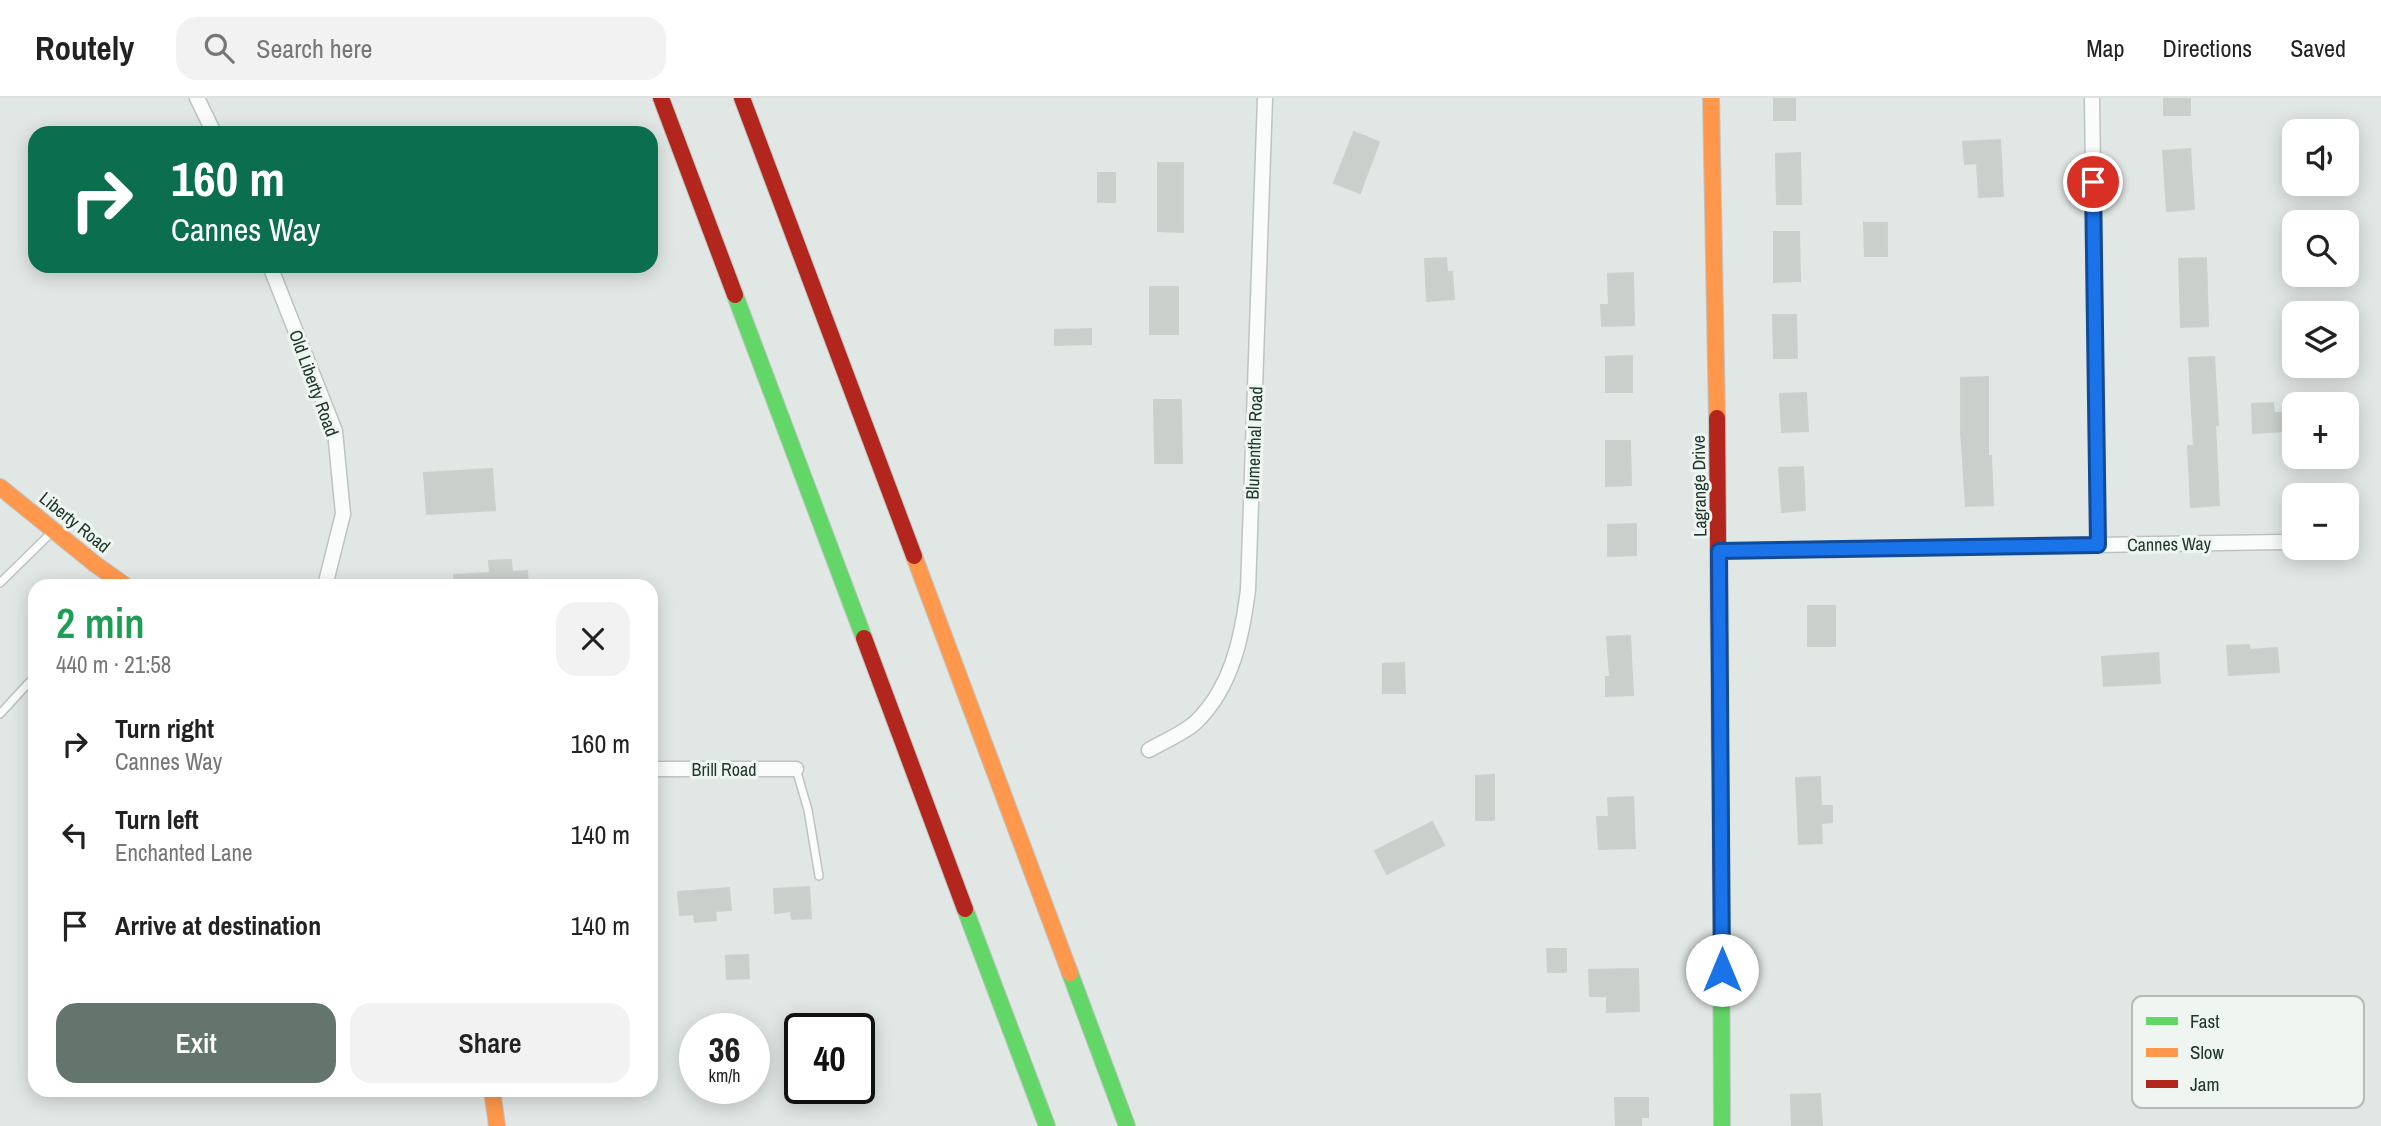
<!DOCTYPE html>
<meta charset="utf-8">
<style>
:root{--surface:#fff;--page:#f2f2f2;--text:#222;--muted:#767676;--line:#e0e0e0;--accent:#64756d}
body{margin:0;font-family:"Archivo Narrow",sans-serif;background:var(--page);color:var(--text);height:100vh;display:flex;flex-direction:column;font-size:26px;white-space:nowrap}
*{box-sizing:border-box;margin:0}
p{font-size:23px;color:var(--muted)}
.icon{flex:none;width:38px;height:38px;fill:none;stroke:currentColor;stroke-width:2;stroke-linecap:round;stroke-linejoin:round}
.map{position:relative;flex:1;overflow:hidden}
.details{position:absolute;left:28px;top:481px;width:630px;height:518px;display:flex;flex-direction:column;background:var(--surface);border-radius:21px;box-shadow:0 4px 18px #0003}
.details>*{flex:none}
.hud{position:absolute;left:28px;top:28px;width:630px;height:147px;border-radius:21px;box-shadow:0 4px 18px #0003;background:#0b6e4f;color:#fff;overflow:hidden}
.tools{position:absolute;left:2282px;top:21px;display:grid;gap:14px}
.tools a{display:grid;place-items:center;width:77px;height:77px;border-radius:14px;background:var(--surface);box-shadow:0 4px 18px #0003;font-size:35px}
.speed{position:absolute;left:679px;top:915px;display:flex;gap:14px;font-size:35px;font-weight:700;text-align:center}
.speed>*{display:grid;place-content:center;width:91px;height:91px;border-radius:50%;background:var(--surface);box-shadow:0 4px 18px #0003;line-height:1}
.speed small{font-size:18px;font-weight:400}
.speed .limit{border:4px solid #111;border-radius:10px;background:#fff;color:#111}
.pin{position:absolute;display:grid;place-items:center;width:60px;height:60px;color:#fff;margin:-30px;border:4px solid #fff;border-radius:50%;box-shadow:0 2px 7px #0007}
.me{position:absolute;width:77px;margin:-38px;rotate:0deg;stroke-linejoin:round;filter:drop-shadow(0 0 5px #0008)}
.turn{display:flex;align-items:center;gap:24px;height:147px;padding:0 28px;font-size:32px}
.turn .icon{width:91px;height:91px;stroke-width:2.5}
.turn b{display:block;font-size:49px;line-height:60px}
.round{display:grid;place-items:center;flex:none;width:74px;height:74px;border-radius:21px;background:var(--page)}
.headline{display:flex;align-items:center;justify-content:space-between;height:119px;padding:0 28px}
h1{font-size:42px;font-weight:600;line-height:52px;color:#1e9e55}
.cta{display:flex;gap:14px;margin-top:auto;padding:14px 28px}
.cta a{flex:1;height:80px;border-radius:21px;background:var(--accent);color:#fff;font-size:28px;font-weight:600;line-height:80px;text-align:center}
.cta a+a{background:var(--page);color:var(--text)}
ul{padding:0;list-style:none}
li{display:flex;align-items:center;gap:21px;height:91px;padding:0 28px}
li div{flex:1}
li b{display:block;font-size:26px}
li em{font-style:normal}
header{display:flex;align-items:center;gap:42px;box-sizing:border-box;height:98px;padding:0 35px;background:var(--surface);border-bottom:2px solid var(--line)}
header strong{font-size:33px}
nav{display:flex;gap:38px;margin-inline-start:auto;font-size:24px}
.search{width:490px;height:63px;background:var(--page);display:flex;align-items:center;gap:18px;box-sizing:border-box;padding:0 24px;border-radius:21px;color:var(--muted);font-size:26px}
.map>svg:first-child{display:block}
.building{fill:#cacfcc;stroke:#cad0cc;stroke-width:2}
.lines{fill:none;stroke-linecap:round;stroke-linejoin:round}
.lane-casing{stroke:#bec3c1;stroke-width:10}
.street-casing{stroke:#bec3c1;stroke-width:17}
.fast-casing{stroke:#bec4c1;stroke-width:18}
.slow-casing{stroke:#bec4c1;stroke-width:18}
.jam-casing{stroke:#bec4c1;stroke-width:18}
.lane{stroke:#fafbfb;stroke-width:7}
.street{stroke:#fafbfb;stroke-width:14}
.fast{stroke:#63d668;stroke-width:16}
.slow{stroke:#ff974d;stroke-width:16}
.jam{stroke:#b3261e;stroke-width:16}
.route-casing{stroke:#114b97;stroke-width:18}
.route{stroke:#1a73e8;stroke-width:12}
.labels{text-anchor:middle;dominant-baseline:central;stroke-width:6;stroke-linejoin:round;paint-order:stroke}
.street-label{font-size:18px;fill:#21382d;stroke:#eff6f1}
.key{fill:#eff6f1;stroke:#b1bdb6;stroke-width:2}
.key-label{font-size:19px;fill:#21382d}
</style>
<header>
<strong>Routely</strong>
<div class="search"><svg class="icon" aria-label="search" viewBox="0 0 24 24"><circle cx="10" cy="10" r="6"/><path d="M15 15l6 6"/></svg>Search here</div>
<nav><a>Map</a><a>Directions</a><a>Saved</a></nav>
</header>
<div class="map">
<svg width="2381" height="1028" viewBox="0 0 2381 1028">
<rect width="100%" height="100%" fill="#e1e7e4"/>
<!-- building -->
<g class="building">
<rect x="1774" y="0" width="21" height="22"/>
<rect x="2164" y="0" width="26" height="17"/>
<polygon points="1354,34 1379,44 1360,95 1334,85"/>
<polygon points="2000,42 2003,98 1979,99 1977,65 1965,66 1963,44"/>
<polygon points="2190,51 2194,111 2167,113 2163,53"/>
<polygon points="1800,55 1801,106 1777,106 1776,56"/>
<polygon points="1158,65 1183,65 1183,134 1158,133"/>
<rect x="1098" y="75" width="17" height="29"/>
<polygon points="1864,125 1887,125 1887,158 1865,158"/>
<polygon points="1774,134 1799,134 1800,183 1774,184"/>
<polygon points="1446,160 1447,174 1452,174 1454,201 1427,203 1425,161"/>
<polygon points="2206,160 2208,228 2181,229 2179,161"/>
<polygon points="1633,175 1634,227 1602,228 1601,207 1609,207 1608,176"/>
<rect x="1150" y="189" width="28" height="47"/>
<polygon points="1773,217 1796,217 1797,260 1774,260"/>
<polygon points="1091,231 1091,246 1055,247 1055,232"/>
<polygon points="1632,258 1632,294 1606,294 1606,259"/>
<polygon points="2214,259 2218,327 2215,327 2219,407 2191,409 2188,348 2194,348 2189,260"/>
<polygon points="1988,279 1988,358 1991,358 1993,407 1966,408 1961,334 1961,280"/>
<polygon points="1806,295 1808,333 1782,334 1780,296"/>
<polygon points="1154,302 1181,302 1182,365 1155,365"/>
<polygon points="2273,305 2274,315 2283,315 2284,333 2253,335 2252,306"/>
<polygon points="1606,343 1630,343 1631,387 1606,388"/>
<polygon points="1803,369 1805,412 1782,414 1779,370"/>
<polygon points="492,371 495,412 427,416 424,375"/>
<polygon points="1636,426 1636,457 1608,458 1608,427"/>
<polygon points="511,462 512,474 527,473 528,488 454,488 454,477 490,475 489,463"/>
<rect x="1808" y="508" width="27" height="40"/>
<polygon points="1630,538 1633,597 1606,598 1606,579 1610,579 1607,539"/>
<polygon points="2249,547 2250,552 2277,550 2279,574 2229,577 2227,548"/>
<polygon points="2158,555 2160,585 2104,588 2102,559"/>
<polygon points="1404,565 1405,595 1383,595 1383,566"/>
<polygon points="1494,677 1494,722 1476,722 1476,678"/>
<polygon points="1820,679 1821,708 1832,708 1832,724 1821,725 1822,745 1799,746 1796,680"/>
<polygon points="1633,699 1635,750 1599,751 1597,719 1609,719 1608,700"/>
<polygon points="1432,724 1444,747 1387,776 1375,753"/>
<polygon points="809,789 811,820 792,821 791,813 775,815 774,791"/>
<polygon points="729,790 731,812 715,813 716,822 695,824 694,816 680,817 678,794"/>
<polygon points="1547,851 1566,851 1566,874 1548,874"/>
<polygon points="748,857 749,880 727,881 726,858"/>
<polygon points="1638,871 1639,913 1607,914 1607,898 1590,898 1589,872"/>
<polygon points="1820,996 1822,1028 1792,1028 1791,997"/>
<polygon points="1615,1000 1648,1000 1648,1019 1641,1019 1641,1028 1616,1028"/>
</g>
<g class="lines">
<defs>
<g id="lane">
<polyline points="0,485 51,435"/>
<polyline points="0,616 35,578"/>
<polyline points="796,671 808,712 819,778"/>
</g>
<g id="street">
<polyline points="197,0 214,35"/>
<polyline points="2092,0 2098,447"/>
<polyline points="270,168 335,333 343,416 325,488"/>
<polyline points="1719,453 2282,444"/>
<path d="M1149 652C1164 643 1185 635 1197 623 1232 588 1242 539 1248 492L1265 0"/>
<polyline points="651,671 796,671"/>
</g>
<g id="fast">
<polyline points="735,197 864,540"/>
<polyline points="1721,801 1722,1028"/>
<polyline points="965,811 1047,1028"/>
<polyline points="1070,875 1127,1028"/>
</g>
<g id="slow">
<polyline points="1711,0 1717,320"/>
<polyline points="0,389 95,466 126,488"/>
<polyline points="914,458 1070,875"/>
<polyline points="492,992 497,1028"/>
</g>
<g id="jam">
<polyline points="661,0 735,197"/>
<polyline points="742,0 914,458"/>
<polyline points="1717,320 1721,801"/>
<polyline points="864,540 965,811"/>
</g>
</defs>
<!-- lane casing -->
<use href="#lane" class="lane-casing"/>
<!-- street casing -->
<use href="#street" class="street-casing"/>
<!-- fast casing -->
<use href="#fast" class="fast-casing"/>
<!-- slow casing -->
<use href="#slow" class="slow-casing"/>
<!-- jam casing -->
<use href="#jam" class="jam-casing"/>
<!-- lane -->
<use href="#lane" class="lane"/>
<!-- street -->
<use href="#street" class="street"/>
<!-- fast -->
<use href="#fast" class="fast"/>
<!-- slow -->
<use href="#slow" class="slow"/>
<!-- jam -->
<use href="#jam" class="jam"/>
</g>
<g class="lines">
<defs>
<polyline id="route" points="1722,872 1719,453 2098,447 2093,84"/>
</defs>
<!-- route casing -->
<use href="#route" class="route-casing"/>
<!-- route -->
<use href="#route" class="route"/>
</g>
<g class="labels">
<!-- street labels -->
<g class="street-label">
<text transform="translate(314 285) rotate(70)">Old Liberty Road</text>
<text transform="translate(1254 345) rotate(-88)">Blumenthal Road</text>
<text transform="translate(1699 388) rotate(-91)">Lagrange Drive</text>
<text transform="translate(75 424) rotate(39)">Liberty Road</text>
<text transform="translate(2169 446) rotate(-1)">Cannes Way</text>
<text x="724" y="671">Brill Road</text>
</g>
</g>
<!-- legend -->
<rect x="2132" y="898" width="232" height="112" rx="10" class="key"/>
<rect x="2146" y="919" width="32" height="8" fill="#63d668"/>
<rect x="2146" y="950" width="32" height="9" fill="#ff974d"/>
<rect x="2146" y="982" width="32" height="8" fill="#b3261e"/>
<g class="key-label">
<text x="2190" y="930">Fast</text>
<text x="2190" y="961">Slow</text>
<text x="2190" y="993">Jam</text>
</g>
</svg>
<div class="tools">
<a><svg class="icon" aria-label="sound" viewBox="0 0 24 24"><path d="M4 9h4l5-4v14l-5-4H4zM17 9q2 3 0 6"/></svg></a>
<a><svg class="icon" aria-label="search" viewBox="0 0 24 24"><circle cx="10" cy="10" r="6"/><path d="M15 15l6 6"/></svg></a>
<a><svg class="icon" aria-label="layers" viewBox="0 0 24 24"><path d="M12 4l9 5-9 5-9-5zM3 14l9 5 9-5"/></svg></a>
<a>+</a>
<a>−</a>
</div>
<div class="speed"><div>36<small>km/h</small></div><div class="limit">40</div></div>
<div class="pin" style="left:2093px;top:84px;background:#d93025"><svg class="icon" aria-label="arrive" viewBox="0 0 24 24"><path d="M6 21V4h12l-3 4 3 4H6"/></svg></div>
<svg class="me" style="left:1722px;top:872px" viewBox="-20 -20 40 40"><circle r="19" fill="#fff"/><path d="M0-13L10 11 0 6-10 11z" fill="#1a73e8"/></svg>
<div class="hud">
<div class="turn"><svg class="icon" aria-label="right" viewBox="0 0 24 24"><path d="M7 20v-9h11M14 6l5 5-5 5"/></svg><div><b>160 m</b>Cannes Way</div></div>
</div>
<section class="details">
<div class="headline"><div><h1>2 min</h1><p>440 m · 21:58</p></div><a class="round"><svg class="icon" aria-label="close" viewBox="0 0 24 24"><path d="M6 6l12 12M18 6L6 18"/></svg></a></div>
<ul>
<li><svg class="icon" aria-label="right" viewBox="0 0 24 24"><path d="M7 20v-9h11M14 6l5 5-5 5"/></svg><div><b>Turn right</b><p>Cannes Way</p></div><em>160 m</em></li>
<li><svg class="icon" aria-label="left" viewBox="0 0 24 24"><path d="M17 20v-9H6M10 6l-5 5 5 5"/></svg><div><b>Turn left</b><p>Enchanted Lane</p></div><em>140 m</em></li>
<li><svg class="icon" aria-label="arrive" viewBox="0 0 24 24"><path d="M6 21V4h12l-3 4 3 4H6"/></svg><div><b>Arrive at destination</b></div><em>140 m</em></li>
</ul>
<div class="cta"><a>Exit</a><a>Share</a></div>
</section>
</div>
